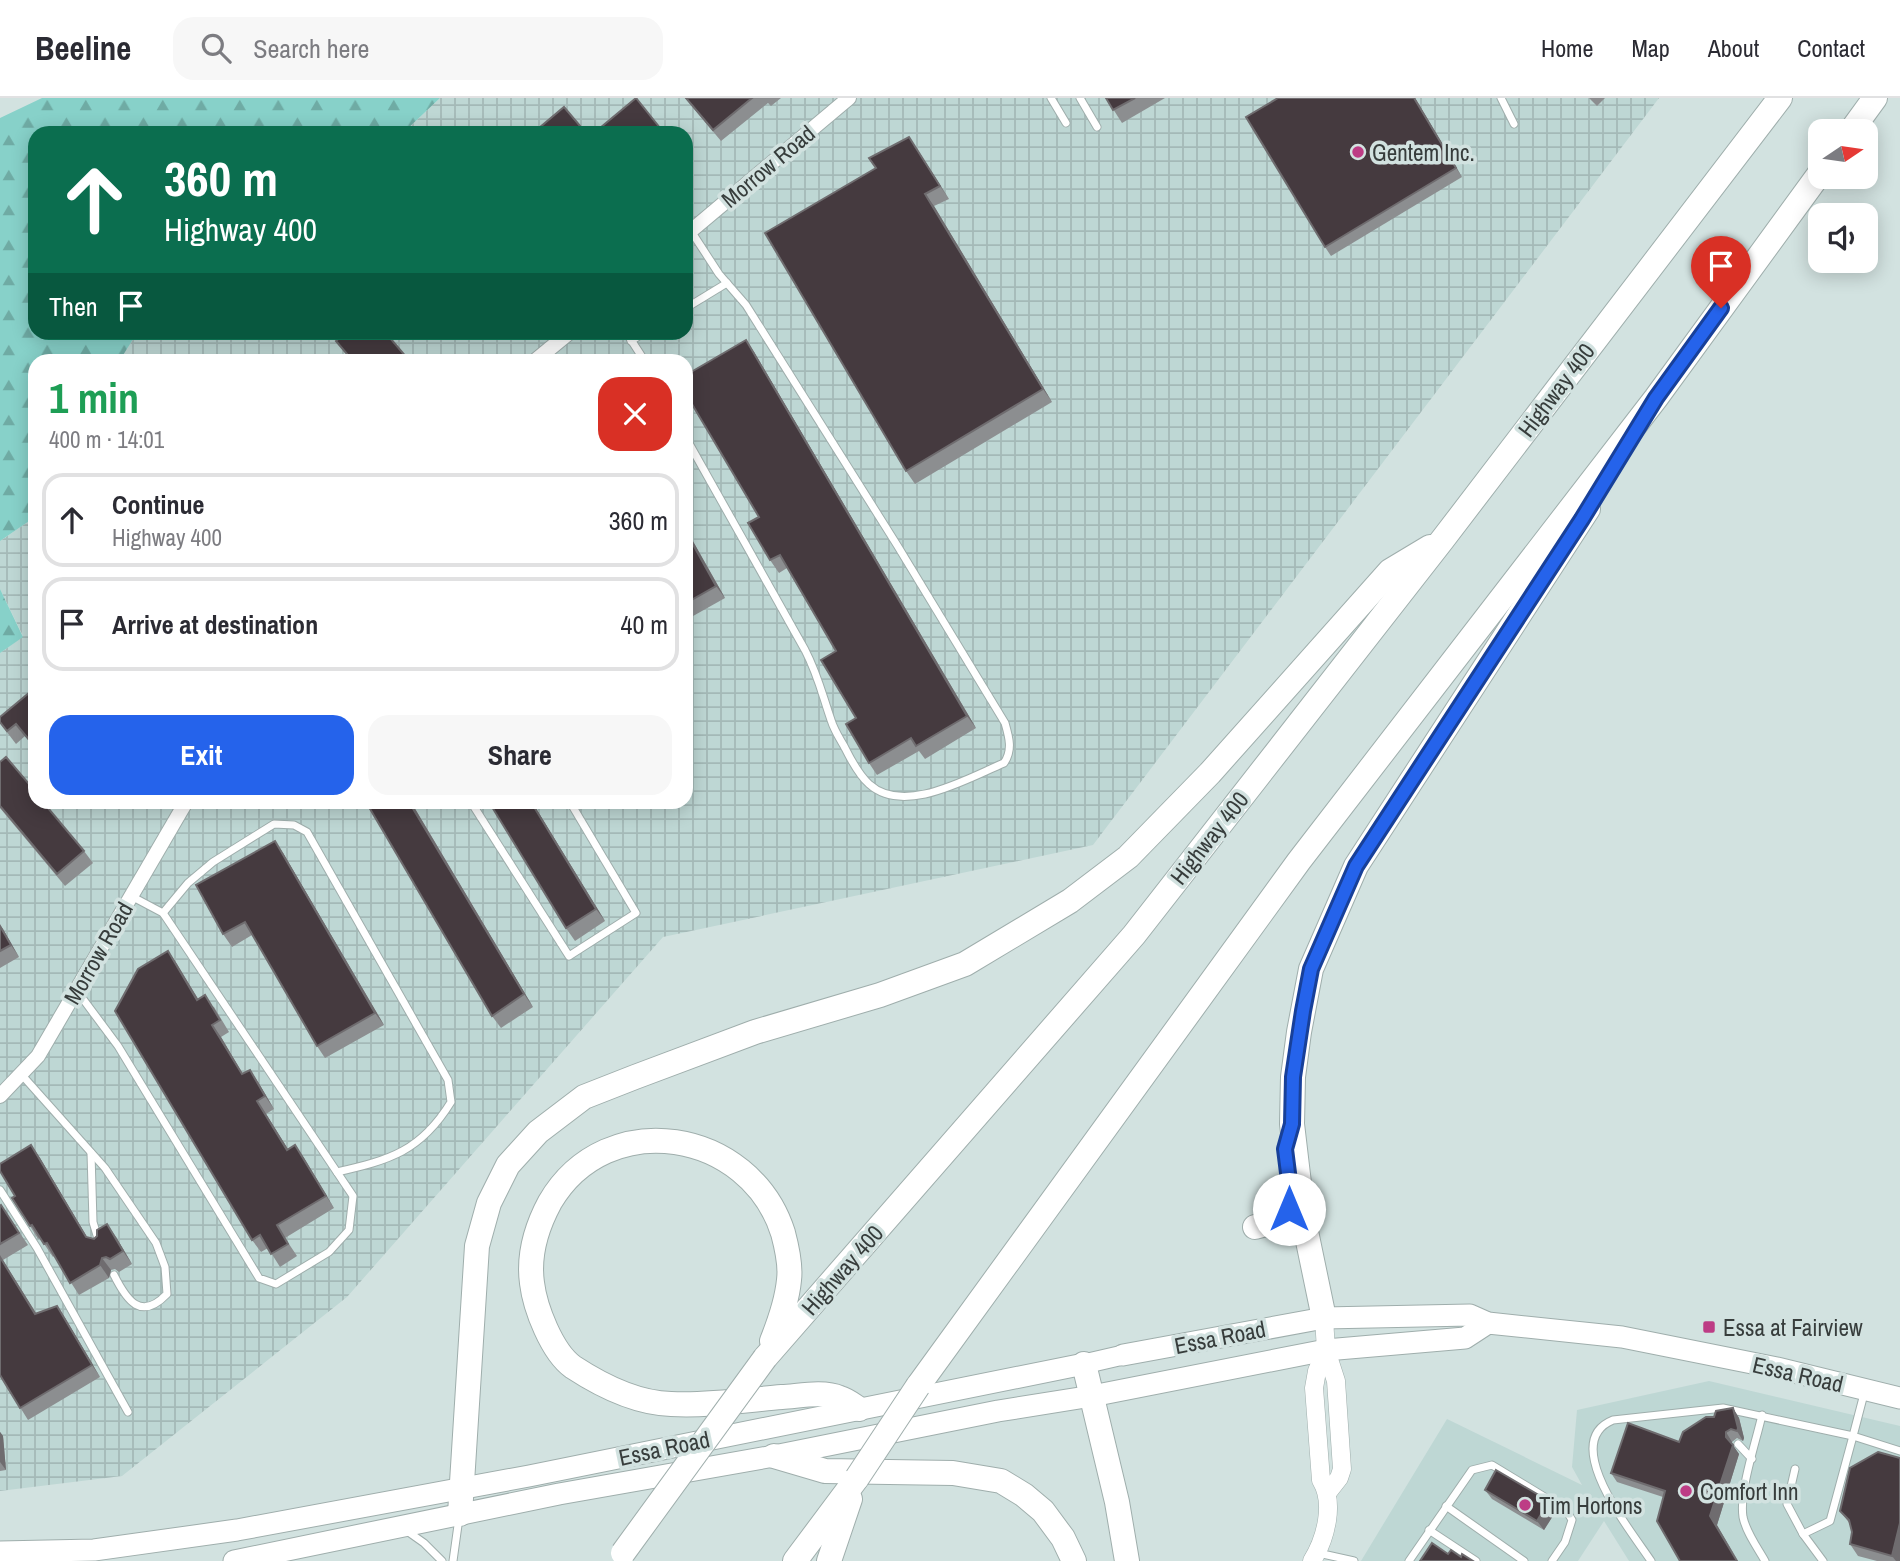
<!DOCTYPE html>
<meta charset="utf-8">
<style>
:root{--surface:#fff;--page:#f7f7f7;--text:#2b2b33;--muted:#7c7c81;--line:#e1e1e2;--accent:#2563eb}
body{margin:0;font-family:"Archivo Narrow",sans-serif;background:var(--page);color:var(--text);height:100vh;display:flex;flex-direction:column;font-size:26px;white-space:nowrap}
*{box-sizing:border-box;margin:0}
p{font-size:23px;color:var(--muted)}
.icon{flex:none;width:38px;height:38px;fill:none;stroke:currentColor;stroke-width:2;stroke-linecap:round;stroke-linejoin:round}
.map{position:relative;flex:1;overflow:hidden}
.side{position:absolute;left:28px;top:256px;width:665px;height:455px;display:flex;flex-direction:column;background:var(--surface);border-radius:21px;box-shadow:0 4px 18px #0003}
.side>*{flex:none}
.guide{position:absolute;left:28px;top:28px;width:665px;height:214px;border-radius:21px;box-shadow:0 4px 18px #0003;background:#0b6e4f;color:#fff;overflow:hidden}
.needle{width:46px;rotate:77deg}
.fabs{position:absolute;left:1808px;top:21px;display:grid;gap:14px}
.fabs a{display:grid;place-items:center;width:70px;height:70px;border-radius:14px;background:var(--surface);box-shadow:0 4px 18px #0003;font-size:35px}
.pin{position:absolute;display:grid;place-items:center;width:60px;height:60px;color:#fff;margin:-72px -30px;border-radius:50% 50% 50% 0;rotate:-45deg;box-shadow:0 0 7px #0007}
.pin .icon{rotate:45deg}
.me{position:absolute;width:77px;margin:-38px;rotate:0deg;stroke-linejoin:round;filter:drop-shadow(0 0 5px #0008)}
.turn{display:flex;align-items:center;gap:24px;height:147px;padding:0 21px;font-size:32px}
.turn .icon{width:91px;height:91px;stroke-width:2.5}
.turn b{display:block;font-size:49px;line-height:60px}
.then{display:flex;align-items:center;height:66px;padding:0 21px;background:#0003;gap:14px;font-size:26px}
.round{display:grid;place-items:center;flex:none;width:74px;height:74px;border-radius:21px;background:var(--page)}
.head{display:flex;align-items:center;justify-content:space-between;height:119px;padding:0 21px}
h1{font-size:42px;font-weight:700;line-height:52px;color:#1e9e55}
.action{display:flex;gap:14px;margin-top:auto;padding:14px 21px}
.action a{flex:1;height:80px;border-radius:21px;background:var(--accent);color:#fff;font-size:28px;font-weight:700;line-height:80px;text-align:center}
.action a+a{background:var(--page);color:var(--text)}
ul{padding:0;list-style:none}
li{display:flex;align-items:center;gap:21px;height:94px;margin:0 14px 10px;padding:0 7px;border:4px solid var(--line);border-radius:21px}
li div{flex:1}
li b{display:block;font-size:26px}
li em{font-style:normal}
header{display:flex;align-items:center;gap:42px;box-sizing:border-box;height:98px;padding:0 35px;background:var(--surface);border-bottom:2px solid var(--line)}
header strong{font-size:33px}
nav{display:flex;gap:38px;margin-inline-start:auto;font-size:24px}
.search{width:490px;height:63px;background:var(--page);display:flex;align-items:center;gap:18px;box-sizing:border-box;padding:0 24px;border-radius:21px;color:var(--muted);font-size:26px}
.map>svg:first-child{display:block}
.built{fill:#bed7d4}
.industrial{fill:url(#industrial-grid)}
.forest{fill:url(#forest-firs)}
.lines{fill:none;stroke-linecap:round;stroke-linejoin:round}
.service-casing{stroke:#9faeac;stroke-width:9}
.minor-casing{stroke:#9faeac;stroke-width:16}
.tertiary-casing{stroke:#9faeac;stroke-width:19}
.secondary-casing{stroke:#9faeac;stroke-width:21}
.primary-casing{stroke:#9faeac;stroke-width:23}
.motorway-casing{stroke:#9faeac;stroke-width:26}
.service{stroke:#fff;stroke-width:7}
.minor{stroke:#fff;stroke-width:14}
.tertiary{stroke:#fff;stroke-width:18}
.secondary{stroke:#fff;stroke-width:19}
.primary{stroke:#fff;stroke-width:21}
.motorway{stroke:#fff;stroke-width:24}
.motorway-bridge-casing{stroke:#9faeac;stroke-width:26;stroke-linecap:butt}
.motorway-bridge{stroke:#fff;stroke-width:24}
.wall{fill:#8c8e90}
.shaded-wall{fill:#6f6c6f}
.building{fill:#453a3f;stroke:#6f6c6f;stroke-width:2}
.route-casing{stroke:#184099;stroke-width:18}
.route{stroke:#2563eb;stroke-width:12}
.poi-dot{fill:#bd3c85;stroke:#d2e2e0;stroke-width:2.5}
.labels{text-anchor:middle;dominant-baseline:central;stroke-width:7;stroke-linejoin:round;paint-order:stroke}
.poi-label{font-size:23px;fill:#373d3c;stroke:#d2e2e0;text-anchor:start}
.street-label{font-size:23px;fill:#373d3c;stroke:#d2e2e0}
</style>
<header>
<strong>Beeline</strong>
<div class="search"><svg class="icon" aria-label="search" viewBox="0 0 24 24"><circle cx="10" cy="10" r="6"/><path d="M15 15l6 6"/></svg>Search here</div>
<nav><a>Home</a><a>Map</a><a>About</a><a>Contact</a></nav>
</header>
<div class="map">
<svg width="1900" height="1463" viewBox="0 0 1900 1463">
<defs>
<pattern id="industrial-grid" width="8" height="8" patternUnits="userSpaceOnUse" patternTransform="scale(1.75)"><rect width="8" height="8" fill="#bed7d4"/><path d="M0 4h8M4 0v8" fill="none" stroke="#a4b9b7"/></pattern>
<pattern id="forest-firs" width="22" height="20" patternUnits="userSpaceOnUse" patternTransform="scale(1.75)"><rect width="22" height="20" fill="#87d1c9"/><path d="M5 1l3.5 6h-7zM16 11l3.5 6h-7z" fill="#6faba4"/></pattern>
</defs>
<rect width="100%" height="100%" fill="#d2e2e0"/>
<!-- built -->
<polygon class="built" points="1709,1283 1900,1328 1900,1463 1629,1463 1604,1423 1578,1463 1361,1463 1447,1321 1582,1387 1572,1369 1577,1312"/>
<!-- industrial -->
<polygon class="industrial" points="440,0 1659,0 1093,747 663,839 347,1199 122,1378 0,1393 0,555 23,538 0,491 0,443 35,419 35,704 686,704 686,262 120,262 137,235 686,234 686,35 403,35"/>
<!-- forest -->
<g class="forest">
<polygon points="42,0 440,0 403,35 35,35 35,234 137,235 120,262 35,262 35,419 0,443 0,20"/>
<polygon points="0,491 23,539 0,555"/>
</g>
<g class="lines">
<defs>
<g id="service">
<polyline points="1051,0 1066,25"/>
<polyline points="1080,0 1097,29"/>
<polyline points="1501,0 1514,26"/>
<polyline points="686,210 727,185"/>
<polyline points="626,234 644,262"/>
<polyline points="631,243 645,234"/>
<path d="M686 340 805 552C818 577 822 596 831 622 834 632 840 641 845 650 851 662 859 677 869 686 904 718 968 680 1004 665 1013 652 1009 639 1005 625L897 447 746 207 719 176 691 133"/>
<polyline points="471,704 569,858 636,815 570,704"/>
<path d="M163 815 188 785 213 764 274 726 294 727 307 734 448 982 451 1004C421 1053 390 1062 337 1074"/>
<polyline points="77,893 118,948 259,1180 276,1186 329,1154 349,1132 353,1098 163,815 131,798"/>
<path d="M21 976 105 1070 156 1145 165 1169 167 1196C141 1223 127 1203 114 1177"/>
<polyline points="91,1055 93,1124 99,1144"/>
<polyline points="0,1092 37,1150 128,1314"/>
<polyline points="1865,1292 1853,1338 1900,1353"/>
<path d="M1762 1317C1756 1344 1739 1393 1743 1419 1746 1434 1757 1449 1765 1463"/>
<polyline points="1738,1346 1752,1361"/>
<polyline points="1795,1371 1787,1406 1803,1436"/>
<polyline points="1446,1408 1524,1463"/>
<polyline points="1429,1432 1476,1463"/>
<polyline points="407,1433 424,1445 442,1463"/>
<polyline points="1318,1455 1354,1463"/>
<polyline points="453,1463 459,1420"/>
<polyline points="1409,1463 1472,1372 1492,1367 1566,1412 1572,1422 1565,1444 1552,1463"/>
<path d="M1651 1463C1632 1434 1558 1344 1613 1322L1723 1310 1853 1338 1830 1423 1803 1436 1823 1463"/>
</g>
<g id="minor">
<polyline points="686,137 849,0"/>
<polyline points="536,262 570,234"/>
<polyline points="0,998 38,958 186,704"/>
</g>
<g id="tertiary">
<polyline points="1324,1220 1326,1252 1336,1283 1342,1371 1339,1380 1328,1394"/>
<path d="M1312 1463C1326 1440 1335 1405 1321 1382L1314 1290 1317 1273 1326 1252"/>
</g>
<polyline id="secondary" points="1084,1266 1123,1257"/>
<g id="primary">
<polyline points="1123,1257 1324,1220 1470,1217 1488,1225 1622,1239 1777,1270 1900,1300"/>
<polyline points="0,1454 94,1452 237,1432 529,1378 1084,1266"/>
<polyline points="234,1463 559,1396 774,1358 998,1313 1092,1298 1326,1252 1465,1240 1488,1225"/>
</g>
<g id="motorway">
<polyline points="1851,33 1875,0"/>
<polyline points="1255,1129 1281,1122 1289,1111 1290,1085"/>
<polyline points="1324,1220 1303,1119 1292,1026 1293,979 1299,934 1311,871 1356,768 1588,411"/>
<path d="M772 1243C780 1223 787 1203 789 1182 791 1167 787 1150 783 1135 750 1031 607 1007 550 1104 536 1130 528 1156 532 1185 535 1210 552 1254 573 1269 602 1288 636 1305 671 1306 708 1308 746 1302 782 1299 800 1298 823 1293 840 1300 847 1302 853 1307 859 1311"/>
<polyline points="765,1260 1134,837 1443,441 1780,0"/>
<polyline points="1084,1266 1117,1404 1127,1463"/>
<polyline points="918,1288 1299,763 1656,300 1820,75"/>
<polyline points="774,1358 825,1373 953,1375 1001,1383 1024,1397 1043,1413 1063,1440 1074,1463"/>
<polyline points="460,1416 477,1148 489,1105 508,1067 538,1034 584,999 635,979 755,934 880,897 965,866 1070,803 1128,759 1210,675 1390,473 1430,449"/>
<polyline points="795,1463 857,1380"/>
<polyline points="829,1463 850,1401"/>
</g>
</defs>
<!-- service casing -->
<use href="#service" class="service-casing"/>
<!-- minor casing -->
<use href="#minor" class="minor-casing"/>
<!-- tertiary casing -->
<use href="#tertiary" class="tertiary-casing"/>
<!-- secondary casing -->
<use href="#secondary" class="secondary-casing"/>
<!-- primary casing -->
<use href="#primary" class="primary-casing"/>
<!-- motorway casing -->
<use href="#motorway" class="motorway-casing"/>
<!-- service -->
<use href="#service" class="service"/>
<!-- minor -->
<use href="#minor" class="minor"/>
<!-- tertiary -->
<use href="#tertiary" class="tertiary"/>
<!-- secondary -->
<use href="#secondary" class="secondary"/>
<!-- primary -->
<use href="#primary" class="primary"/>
<!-- motorway -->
<use href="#motorway" class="motorway"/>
<defs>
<g id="motorway-bridge">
<polyline points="857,1380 918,1288"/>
<polyline points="623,1455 765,1260"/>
</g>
</defs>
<!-- motorway-bridge casing -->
<use href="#motorway-bridge" class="motorway-bridge-casing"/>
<!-- motorway-bridge -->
<use href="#motorway-bridge" class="motorway-bridge"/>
</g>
<!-- wall -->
<g class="wall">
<polygon points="685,0 781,0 771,8 768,5 721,43"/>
<polygon points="1106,0 1165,0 1122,25"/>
<polygon points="1278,0 1415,0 1462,79 1331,158 1325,149"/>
<polygon points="1589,0 1605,0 1597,8"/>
<polygon points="917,51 949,101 934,108 1052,304 915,386 906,373"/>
<polygon points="686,61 692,70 686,75"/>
<polygon points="754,254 976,630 925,661 919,653 877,677 869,665 836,553 787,470 779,475 770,462 759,419"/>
<polygon points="686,431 725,500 686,522"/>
<polygon points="35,590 35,650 25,638 16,646 0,625"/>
<polygon points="0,664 84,753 93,765 65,788 0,710"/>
<polygon points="79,704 91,704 84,710"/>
<polygon points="366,704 411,704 533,909 501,930 492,918"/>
<polygon points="489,704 532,704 605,823 575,843 566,830"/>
<polygon points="283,755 384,927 325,960 317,948 252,837 232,849 223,836"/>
<polygon points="0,827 19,859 0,870"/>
<polygon points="168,853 198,901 214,909 229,934 221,939 243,976 258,984 274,1011 266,1016 288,1051 295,1047 334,1110 285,1140 297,1158 280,1169 268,1150 261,1154 252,1142"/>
<polygon points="31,1047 40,1060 87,1139 94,1141 116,1139 132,1166 119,1174 115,1171 111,1172 109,1180 79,1197 54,1158 53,1159 40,1140 38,1141 30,1128 15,1098"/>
<polygon points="1,1107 28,1147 3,1162 36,1215 57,1208 65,1220 100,1279 28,1322 0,1277 0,1108"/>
<polygon points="1733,1310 1739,1320 1744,1340 1743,1343 1737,1340 1732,1344 1732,1347 1739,1356 1717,1427 1663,1399 1617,1384 1611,1375 1679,1344 1714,1319"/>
<polygon points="0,1334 3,1338 6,1372 0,1373"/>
<polygon points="1485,1392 1556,1413 1544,1432 1492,1401"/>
<polygon points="1840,1413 1900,1463 1877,1463 1858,1458 1850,1446 1852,1434 1850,1426"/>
</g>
<!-- shaded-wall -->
<g class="shaded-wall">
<polygon points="1414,0 1415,0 1462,79 1456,70"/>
<polygon points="909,39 917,51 949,101 940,88"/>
<polygon points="925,96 934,108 1052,304 1043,291"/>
<polygon points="746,242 754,254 976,630 967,618"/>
<polygon points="686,431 725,500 716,488 686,434"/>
<polygon points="409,704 411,704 533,909 524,896"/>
<polygon points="531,704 532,704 605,823 596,811"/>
<polygon points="275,743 283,755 384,927 375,915"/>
<polygon points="0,827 3,831 19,859 11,847"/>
<polygon points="168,853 177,866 206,914 197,902"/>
<polygon points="212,927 221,939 250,989 242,976"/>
<polygon points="250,972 258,984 274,1011 265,998"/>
<polygon points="257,1003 266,1016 296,1064 287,1052"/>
<polygon points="31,1047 40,1060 94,1151 86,1139"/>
<polygon points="295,1047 304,1060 334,1110 326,1098"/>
<polygon points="107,1126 116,1139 132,1166 123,1153"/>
<polygon points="0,1158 44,1228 35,1216"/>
<polygon points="102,1160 111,1172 109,1180 100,1167"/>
<polygon points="57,1208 65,1220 100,1279 92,1267"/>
<polygon points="1733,1310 1739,1320 1744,1340 1743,1343 1737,1333"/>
<polygon points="0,1334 3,1338 6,1372 0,1364"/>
<polygon points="1726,1334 1732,1344 1732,1348 1733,1347 1739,1356 1717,1427 1738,1463 1710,1418"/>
<polygon points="1549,1403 1556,1413 1544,1432 1537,1423"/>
<polygon points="1900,1425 1900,1463 1896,1463 1892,1458"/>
</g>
<!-- building -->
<g class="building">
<polygon points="636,0 664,35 594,35"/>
<polygon points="686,0 752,0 713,32"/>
<polygon points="1106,0 1135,0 1113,12"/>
<polygon points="1278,0 1414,0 1456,70 1325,149 1246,19"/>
<polygon points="564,9 586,35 533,35"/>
<polygon points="909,39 940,88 925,96 1043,291 906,373 765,135 876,70 869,60"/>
<polygon points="346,234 385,234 407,260 405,262 352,262 336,243"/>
<polygon points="746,242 967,618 916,648 911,640 869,665 846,626 856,620 821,562 836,553 780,457 770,462 748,425 759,419 686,296 686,277"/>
<polygon points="686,434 716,488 686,505"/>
<polygon points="35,590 35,649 16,626 7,633 0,624 0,619"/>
<polygon points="6,659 35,693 35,704 43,704 84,753 57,776 0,708 0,664"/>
<polygon points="366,704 409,704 524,896 492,918"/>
<polygon points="489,704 531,704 596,811 566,830"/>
<polygon points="275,743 375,915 317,948 245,824 223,836 196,787"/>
<polygon points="0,828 11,847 0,853"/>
<polygon points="168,853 197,902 205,897 220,922 212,927 242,976 250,972 265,998 257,1003 287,1052 295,1047 326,1098 277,1127 288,1146 271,1156 260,1137 252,1142 115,913 138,871"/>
<polygon points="31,1047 86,1139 94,1141 97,1138 97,1132 107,1126 123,1153 110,1161 106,1159 102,1160 100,1167 70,1185 47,1145 44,1146 32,1127 30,1128 12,1100 15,1098 0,1073 0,1066"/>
<polygon points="1,1107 19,1135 0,1146 0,1108"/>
<polygon points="0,1159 35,1216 57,1208 92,1267 20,1310 0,1277"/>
<polygon points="1733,1310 1738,1330 1737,1333 1731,1331 1726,1334 1726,1339 1733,1347 1710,1418 1737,1463 1680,1463 1657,1423 1665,1393 1611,1375 1628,1325 1679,1344 1683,1334 1706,1319 1714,1319 1716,1313"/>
<polygon points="1878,1354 1900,1360 1900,1425 1892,1458 1850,1446 1852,1434 1849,1422 1840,1413 1850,1370"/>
<polygon points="1496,1372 1549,1403 1537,1423 1485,1392"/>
<polygon points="1432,1445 1448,1456 1451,1452 1461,1459 1462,1456 1473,1463 1420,1463"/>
</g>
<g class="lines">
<defs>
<polyline id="route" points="1289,1111 1290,1091 1285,1051 1292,1026 1293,979 1303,913 1311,871 1356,768 1582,421 1656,300 1721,210"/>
</defs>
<!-- route casing -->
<use href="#route" class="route-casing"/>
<!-- route -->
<use href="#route" class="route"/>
</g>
<!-- markers -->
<g class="poi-dot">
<circle cx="1358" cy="54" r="7"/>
<rect x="1702" y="1222" width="14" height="14" rx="3.5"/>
<circle cx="1686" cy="1393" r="7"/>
<circle cx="1525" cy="1407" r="7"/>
</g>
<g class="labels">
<!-- poi labels -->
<g class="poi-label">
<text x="1372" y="54">Gentem Inc.</text>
<text x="1723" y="1229">Essa at Fairview</text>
<text x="1700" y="1393">Comfort Inn</text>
<text x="1539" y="1407">Tim Hortons</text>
</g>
<!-- street labels -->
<g class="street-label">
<text transform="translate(768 68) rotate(-40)">Morrow Road</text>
<text transform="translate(1556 292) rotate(-53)">Highway 400</text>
<text transform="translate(1209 740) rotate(-52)">Highway 400</text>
<text transform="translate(98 855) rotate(-60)">Morrow Road</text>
<text transform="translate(842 1172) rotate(-49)">Highway 400</text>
<text transform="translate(1220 1239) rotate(-11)">Essa Road</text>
<text transform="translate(1798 1276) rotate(13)">Essa Road</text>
<text transform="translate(664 1350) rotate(-12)">Essa Road</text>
</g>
</g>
</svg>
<div class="fabs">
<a><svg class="needle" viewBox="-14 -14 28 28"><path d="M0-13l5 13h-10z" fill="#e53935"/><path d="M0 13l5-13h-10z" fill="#7c7c81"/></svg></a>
<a><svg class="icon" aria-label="sound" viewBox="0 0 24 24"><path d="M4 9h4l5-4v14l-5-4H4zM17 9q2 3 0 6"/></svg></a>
</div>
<div class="pin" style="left:1721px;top:210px;background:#d93025"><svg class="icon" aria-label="arrive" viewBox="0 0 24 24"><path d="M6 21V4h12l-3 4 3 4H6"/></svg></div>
<svg class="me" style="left:1289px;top:1111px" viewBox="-20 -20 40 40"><circle r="19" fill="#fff"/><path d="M0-13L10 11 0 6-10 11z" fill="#2563eb"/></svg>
<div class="guide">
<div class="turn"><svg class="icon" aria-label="ahead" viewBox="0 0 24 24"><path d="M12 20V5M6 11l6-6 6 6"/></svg><div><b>360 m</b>Highway 400</div></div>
<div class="then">Then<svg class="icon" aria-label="arrive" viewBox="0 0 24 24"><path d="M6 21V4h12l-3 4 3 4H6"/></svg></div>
</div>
<section class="side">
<div class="head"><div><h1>1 min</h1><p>400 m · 14:01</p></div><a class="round" style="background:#d93025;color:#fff"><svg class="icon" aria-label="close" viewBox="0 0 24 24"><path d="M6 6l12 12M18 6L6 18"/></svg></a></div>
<ul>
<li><svg class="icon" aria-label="ahead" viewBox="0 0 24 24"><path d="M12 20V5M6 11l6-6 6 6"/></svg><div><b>Continue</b><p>Highway 400</p></div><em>360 m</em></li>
<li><svg class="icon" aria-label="arrive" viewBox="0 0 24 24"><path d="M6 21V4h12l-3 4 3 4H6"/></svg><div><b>Arrive at destination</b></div><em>40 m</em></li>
</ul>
<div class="action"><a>Exit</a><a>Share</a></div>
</section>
</div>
